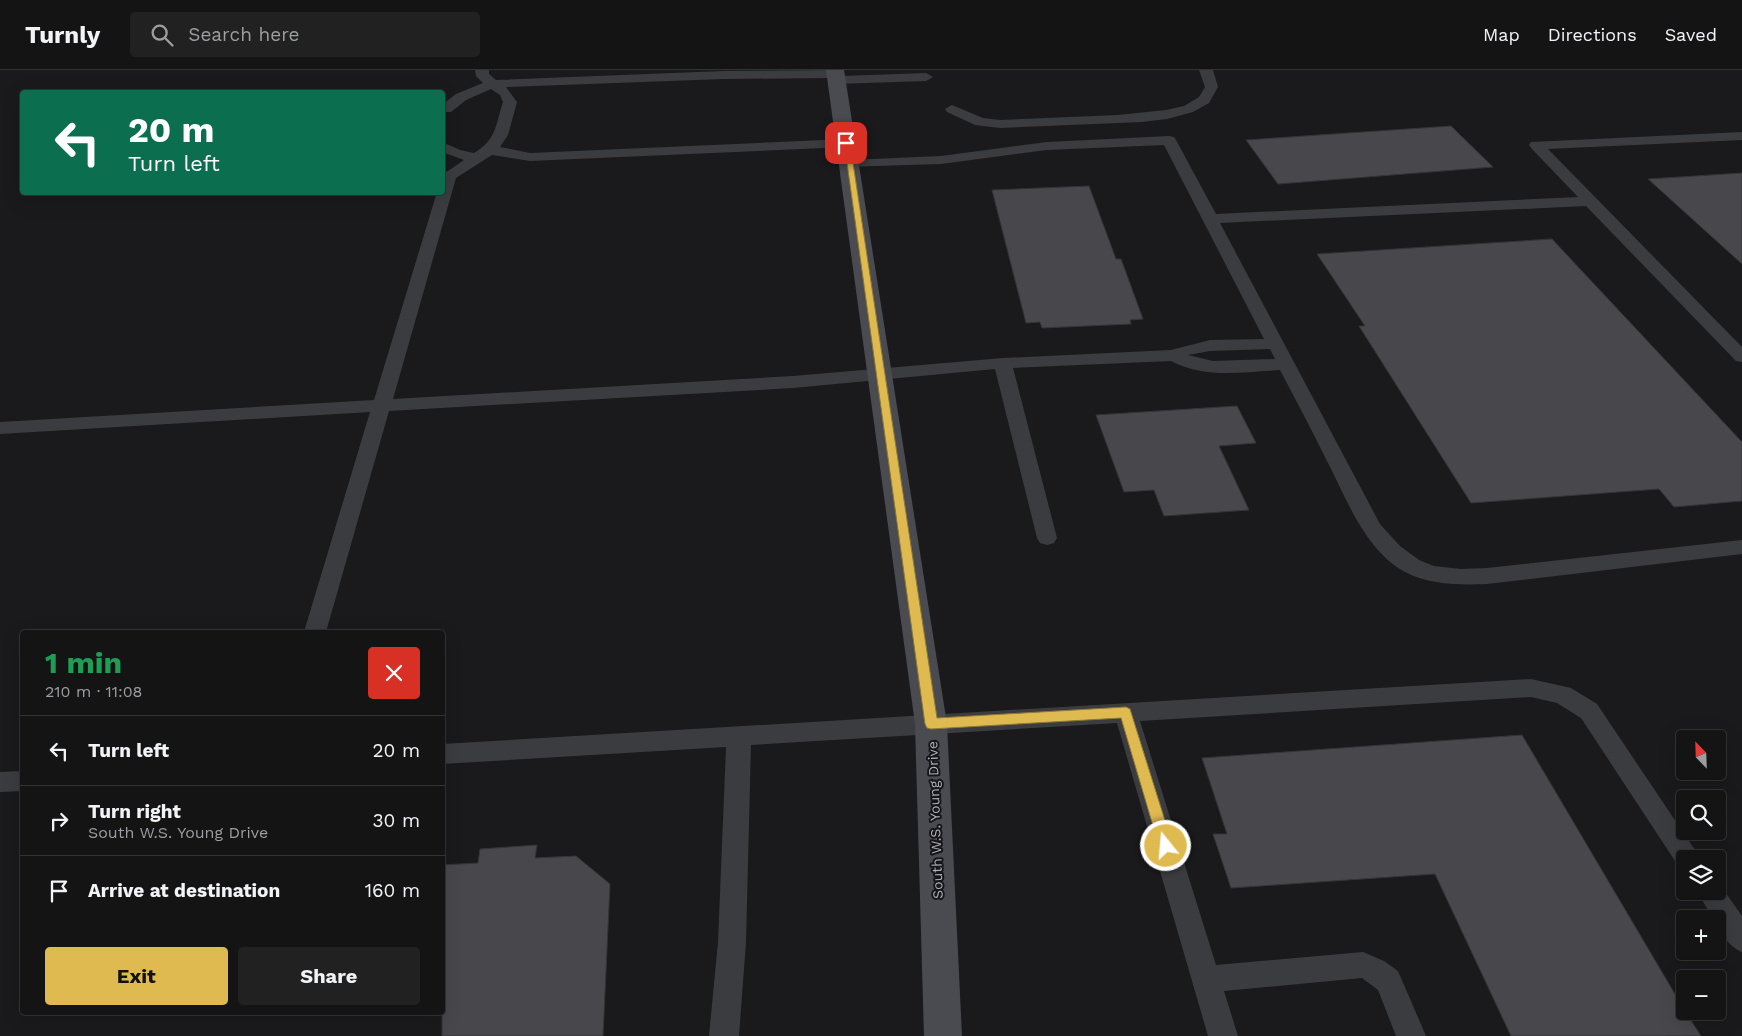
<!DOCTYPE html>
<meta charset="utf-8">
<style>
:root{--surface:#141415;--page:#212122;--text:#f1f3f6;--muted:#9d9ea0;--line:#333334;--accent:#deba50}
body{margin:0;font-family:"Work Sans",sans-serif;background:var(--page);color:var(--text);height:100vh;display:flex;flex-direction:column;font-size:19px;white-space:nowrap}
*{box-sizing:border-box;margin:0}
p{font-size:16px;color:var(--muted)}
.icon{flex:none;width:28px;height:28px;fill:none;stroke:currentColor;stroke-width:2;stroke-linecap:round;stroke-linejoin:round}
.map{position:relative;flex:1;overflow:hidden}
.drawer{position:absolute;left:20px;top:560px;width:425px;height:385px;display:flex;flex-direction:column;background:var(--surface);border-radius:5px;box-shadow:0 5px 20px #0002,0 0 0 1px var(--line)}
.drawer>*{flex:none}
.top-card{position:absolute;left:20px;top:20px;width:425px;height:105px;border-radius:5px;box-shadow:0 5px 20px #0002,0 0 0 1px var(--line);background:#0b6e4f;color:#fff;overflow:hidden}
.needle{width:32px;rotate:337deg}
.buttons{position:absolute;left:1676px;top:660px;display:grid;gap:10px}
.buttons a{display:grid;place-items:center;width:50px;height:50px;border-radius:5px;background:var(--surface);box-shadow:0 5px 20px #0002,0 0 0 1px var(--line);font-size:25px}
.pin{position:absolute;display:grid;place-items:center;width:42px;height:42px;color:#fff;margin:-21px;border-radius:10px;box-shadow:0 2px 8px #0006}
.me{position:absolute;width:55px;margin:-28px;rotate:343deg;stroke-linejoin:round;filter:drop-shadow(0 0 4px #0008)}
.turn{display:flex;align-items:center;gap:18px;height:105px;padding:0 25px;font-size:22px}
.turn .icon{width:65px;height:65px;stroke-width:2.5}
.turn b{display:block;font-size:35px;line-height:42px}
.round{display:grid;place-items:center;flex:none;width:52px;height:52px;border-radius:5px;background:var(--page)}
.summary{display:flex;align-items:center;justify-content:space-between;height:85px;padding:0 25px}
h1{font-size:30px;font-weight:700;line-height:38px;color:#1e9e55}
.cta{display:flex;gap:10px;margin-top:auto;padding:10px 25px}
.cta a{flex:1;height:58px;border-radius:5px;background:var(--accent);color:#111;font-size:20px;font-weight:700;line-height:58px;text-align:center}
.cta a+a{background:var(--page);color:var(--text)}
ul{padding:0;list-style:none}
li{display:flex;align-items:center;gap:15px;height:70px;padding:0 25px;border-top:1px solid var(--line)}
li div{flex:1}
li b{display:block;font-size:19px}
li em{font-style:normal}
header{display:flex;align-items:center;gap:30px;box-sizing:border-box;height:70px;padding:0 25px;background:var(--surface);border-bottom:1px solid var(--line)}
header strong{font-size:24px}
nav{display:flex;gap:28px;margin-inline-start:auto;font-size:18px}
.search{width:350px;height:45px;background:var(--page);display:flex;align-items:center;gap:12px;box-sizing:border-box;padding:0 18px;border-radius:5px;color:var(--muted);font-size:19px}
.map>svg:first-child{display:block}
.building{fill:#47474c;stroke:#353438}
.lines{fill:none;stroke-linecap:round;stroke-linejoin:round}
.service{fill:#3b3c40;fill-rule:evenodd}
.secondary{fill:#4a4b50;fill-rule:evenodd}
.route{fill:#deba50;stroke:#907934}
.labels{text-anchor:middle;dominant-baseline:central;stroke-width:4;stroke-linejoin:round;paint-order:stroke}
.street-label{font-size:14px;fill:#aeb1ba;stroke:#151517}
</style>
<header>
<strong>Turnly</strong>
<div class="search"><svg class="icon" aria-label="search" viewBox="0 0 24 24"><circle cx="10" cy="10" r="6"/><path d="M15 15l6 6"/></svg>Search here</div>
<nav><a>Map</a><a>Directions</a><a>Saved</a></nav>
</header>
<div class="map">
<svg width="1742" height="966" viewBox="0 0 1742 966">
<rect width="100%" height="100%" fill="#1a1a1c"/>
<!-- building -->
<g class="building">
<polygon points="1451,56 1493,97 1278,114 1246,70"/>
<polygon points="1742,103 1742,194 1648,109"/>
<polygon points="1089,116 1116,189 1121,189 1143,249 1130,250 1131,254 1042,258 1040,252 1026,253 992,120"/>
<polygon points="1552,169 1742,372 1742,431 1674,437 1659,419 1471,433 1359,256 1365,256 1317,184"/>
<polygon points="1237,336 1256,373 1219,376 1249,440 1164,446 1154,420 1124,422 1096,345"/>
<polygon points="1522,665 1685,941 1701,966 1511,966 1435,804 1231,818 1213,764 1227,764 1202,688"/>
<polygon points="537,775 535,788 576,786 610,814 603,966 442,966 442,795 478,793 480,779"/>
</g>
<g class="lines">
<!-- service -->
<g class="service">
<path d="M475 0H489V4L496 10 723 1 836 0 841 1 843 4 841 6 926 3 933 7 926 11 837 14 832 13 830 10 832 8 723 9 506 17 517 32 508 65 500 77 530 83 846 69 851 70 853 73 851 76 846 77 530 91 492 85 456 108 393 329 793 306 1003 288 1171 280 1210 270 1264 269 1164 75 1047 80 941 94 844 97 842 94 844 91 849 90 941 86 1047 72 1169 66 1174 67 1176 70 1216 144 1578 127 1531 78 1529 75 1531 72 1742 62V70L1548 79 1742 277V292L1736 291 1586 136 1220 153 1380 454 1400 476 1419 490 1434 496 1461 499 1487 498 1742 470V484L1487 514C1460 515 1430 515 1405 502 1365 480 1347 430 1327 391 1312 361 1296 330 1280 300 1243 302 1205 309 1171 291L1013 298 1057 468 1054 473 1047 475 1040 473 1037 468 995 299 793 318 389 341 326 562H304L370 342 0 364V352L374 330 437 122H442V105L464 90 442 82V72L460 80 474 83C497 69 495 56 503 32L500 25 491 19 466 30 451 42H442V35L456 24 483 13 476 6ZM1270 279 1275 289 1213 291 1188 285 1210 281Z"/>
<polygon points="1199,0 1213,0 1218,17 1209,33 1193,42 1167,49 1142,52 1000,58 975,55 947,42 945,39 952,35 983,48 1000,50 1118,45 1166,40 1184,36 1199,27 1205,17"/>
<polygon points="1531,609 1571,618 1597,634 1701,789 1685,789 1685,799 1679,797 1581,648 1557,633 1531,627 1140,651 1216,895 1363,882 1384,891 1398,901 1426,966 1396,966 1378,920 1362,908 1224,921 1238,966 1208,966 1117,653 751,675 746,872 739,966 709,966 718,872 726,677 442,694 442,674"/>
<polygon points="22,701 22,721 0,722 0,702"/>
<path d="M1718 812 1742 846V882C1730 877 1718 863 1718 849H1713L1697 821H1718Z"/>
</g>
<!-- secondary -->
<polygon class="secondary" points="826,0 844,0 947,654 962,966 924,966 915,654"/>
</g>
<!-- route -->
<polygon class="route" points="844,71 850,73 937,648 1126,637 1130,639 1173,776 1171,780 1166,782 1161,780 1159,776 1121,648 931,659 927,658 925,654"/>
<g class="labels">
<!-- street labels -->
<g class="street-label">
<text transform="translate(935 750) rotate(-92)">South W.S. Young Drive</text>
</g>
</g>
</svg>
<div class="buttons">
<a><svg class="needle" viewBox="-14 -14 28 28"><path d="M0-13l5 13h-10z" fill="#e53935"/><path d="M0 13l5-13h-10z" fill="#9d9ea0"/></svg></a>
<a><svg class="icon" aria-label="search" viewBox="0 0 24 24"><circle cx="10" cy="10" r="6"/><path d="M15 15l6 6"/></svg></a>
<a><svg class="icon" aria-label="layers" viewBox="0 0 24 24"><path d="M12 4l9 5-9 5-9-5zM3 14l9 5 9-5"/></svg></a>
<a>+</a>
<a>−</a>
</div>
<div class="pin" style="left:846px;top:73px;background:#d93025"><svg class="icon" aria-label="arrive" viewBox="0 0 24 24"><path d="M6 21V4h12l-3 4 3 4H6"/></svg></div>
<svg class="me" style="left:1166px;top:776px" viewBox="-20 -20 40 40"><circle r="17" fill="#deba50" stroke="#fff" stroke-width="3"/><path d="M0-11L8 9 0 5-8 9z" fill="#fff"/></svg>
<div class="top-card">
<div class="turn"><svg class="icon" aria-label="left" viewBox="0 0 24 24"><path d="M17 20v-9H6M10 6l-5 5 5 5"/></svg><div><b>20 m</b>Turn left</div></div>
</div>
<section class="drawer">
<div class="summary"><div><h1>1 min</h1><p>210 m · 11:08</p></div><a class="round" style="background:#d93025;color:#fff"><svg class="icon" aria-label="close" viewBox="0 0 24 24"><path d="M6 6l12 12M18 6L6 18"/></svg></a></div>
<ul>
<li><svg class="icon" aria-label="left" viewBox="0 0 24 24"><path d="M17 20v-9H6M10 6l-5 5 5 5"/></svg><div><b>Turn left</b></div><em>20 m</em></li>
<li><svg class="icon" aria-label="right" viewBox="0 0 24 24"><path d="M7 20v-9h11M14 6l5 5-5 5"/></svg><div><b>Turn right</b><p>South W.S. Young Drive</p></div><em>30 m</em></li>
<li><svg class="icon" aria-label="arrive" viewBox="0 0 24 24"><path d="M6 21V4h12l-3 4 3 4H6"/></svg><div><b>Arrive at destination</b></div><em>160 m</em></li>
</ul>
<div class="cta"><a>Exit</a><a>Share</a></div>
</section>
</div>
